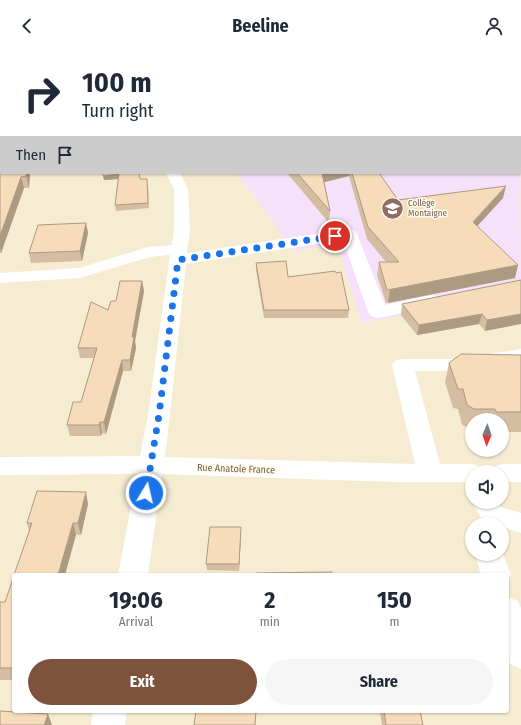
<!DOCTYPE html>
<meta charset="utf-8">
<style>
:root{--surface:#fff;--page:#f6f6f7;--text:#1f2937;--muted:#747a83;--accent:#7e533b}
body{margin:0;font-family:"Fira Sans Condensed",sans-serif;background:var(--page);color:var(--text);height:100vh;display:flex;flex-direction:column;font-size:15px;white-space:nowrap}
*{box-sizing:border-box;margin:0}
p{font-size:13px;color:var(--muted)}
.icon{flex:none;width:22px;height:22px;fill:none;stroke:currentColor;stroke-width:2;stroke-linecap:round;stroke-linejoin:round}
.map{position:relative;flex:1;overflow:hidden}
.panel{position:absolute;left:12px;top:521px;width:497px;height:140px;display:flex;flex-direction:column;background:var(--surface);border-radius:4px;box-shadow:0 1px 3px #0004}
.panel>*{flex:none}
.top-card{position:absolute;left:0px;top:0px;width:521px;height:122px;box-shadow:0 1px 3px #0004;background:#fff;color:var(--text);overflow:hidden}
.needle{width:26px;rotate:182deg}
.tools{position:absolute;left:465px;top:361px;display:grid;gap:8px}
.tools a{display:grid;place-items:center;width:44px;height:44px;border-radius:50%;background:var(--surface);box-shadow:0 1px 3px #0004;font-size:20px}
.pin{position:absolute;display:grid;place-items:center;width:34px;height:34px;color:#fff;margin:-17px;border:2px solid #fff;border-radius:50%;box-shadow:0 1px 4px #0007}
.me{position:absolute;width:44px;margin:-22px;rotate:9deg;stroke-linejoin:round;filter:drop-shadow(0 0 3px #0008)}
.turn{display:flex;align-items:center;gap:14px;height:84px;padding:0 16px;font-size:18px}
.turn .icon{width:52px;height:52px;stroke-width:2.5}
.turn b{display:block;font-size:28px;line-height:34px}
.then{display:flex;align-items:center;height:38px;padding:0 16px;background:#0003;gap:8px;font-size:15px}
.eta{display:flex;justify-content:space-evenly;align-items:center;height:68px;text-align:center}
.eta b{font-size:24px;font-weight:700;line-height:28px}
.cta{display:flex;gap:8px;margin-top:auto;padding:8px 16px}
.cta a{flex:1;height:46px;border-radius:24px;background:var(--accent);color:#fff;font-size:16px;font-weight:700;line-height:46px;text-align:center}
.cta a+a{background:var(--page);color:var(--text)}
header{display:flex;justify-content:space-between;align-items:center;height:52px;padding:0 16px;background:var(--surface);font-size:18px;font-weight:700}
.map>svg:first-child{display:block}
.residential{fill:#f6ecd2;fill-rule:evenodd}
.education{fill:#f6e1fa}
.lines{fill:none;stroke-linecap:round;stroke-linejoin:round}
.minor{fill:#fff;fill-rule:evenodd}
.wall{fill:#d4bda0}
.shaded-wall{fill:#ac9a82}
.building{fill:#f6dcba;stroke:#ac9a82}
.route{stroke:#1a73e8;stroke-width:7;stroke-dasharray:0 12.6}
.labels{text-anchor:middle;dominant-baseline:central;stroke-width:3;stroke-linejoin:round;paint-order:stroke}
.far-education-label{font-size:9px;fill:#785e54;stroke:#fffbed;text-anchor:start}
.street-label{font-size:10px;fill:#796247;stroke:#fffbed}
</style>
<header><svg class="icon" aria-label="back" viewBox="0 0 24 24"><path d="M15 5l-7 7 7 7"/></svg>Beeline<svg class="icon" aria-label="person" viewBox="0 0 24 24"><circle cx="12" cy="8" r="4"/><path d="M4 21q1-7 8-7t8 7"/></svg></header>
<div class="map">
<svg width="521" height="673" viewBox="0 0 521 673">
<rect width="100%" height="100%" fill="#fef8e5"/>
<!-- residential -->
<path class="residential" d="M0 0H521V673H0ZM1 1H520V121H1ZM472 368H502V398H472ZM472 420H502V450H472ZM472 472H502V502H472ZM14 523H507V659H14Z"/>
<!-- education -->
<polygon class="education" points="520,74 521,240 362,271 337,192 294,199 237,121 520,121"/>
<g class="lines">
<!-- minor -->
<g class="minor">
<polygon points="166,121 180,121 188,137 190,177 187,201 349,177 355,179 357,182 385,253 432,243 439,245 441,249 439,253 432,255 378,266 371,264 368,260 343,188 186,212 170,363 165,405 415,412 392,313 396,308 403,307 459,307 521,297 521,309 459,319 415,319 440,412 472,412 481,415 484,420 472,420 472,430 395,430 162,422 148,523 118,523 137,422 0,423 0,405 140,404 148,363 170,203 150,205 80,226 0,231 0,221 79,216 148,195 172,193 174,177 174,137"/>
<polygon points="502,412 521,412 521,430 502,430 502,420 490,420 493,415"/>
<polygon points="472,450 499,450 501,455 521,461 521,481 502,475 502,472 491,472 483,469"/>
<polygon points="502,500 511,523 507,530 507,523 481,523 475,502 502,502"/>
<polygon points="507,545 518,549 521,556 521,617 510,612 507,606"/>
<polygon points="93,659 127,659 125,673 91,673"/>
</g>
</g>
<!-- wall -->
<g class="wall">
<polygon points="0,0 521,0 521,80 520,80 520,1 1,1 1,121 30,121 29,136 24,136 1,201 0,201"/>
<polygon points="103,121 140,127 148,132 149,156 116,159 115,153 118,127 104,128"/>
<polygon points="287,121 379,121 398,148 503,146 477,174 515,226 386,251 377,223 379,210 386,210 367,187 349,124 324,130 330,159 329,171"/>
<polygon points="86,171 88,181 82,209 31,211 29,201"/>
<polygon points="256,211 288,225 349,258 348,266 264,266 256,218"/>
<polygon points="521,228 485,279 479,272 417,283 401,263 402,252"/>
<polygon points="142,229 144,239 135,289 136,296 131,319 123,319 106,382 102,381 101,384 70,384 67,373 81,350 94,306 80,306 78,296 116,249"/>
<polygon points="521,303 521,380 502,380 502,368 472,368 472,376 469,376 462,373 458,357 453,356 445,330 449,311"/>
<polygon points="88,452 81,483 29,479 27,471"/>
<polygon points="241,482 239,519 207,518 206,512"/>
<polygon points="14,524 14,628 0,628 0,550 5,550"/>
<polygon points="380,659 420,659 423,673 382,673"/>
</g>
<!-- shaded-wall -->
<g class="shaded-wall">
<rect x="520" y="71" width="1" height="9"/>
<polygon points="27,121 30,121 29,136 26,124"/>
<polygon points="321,121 349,121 349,124 321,131"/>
<polygon points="119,122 119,127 104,128 103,124"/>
<polygon points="21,125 24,136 1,201 0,195 0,184"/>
<polygon points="506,134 503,146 470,182 473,170"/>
<polygon points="86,171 88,181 82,209 80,199"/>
<polygon points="518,213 515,226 388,251 390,238"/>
<polygon points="142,229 144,239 135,289 136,296 131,319 130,308 132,285"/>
<polygon points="482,262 479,272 417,283 419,273"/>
<polygon points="521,262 521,272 485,279 487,268"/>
<polygon points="122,308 123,319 106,382 104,370"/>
<polygon points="100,370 102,381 101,384 99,373"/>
<polygon points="86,440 88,452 81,483 78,471"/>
<polygon points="73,471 76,483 65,523 58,523"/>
<polygon points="241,475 241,482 239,519 239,512"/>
<polygon points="48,662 52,673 44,673"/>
</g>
<!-- building -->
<g class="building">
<polygon points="0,0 98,0 98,1 1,1 1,121 27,121 26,124 21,125 0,184 0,22 1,22"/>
<polygon points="101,0 521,0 521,3 520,4 521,7 521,71 520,71 520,1 102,1"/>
<polygon points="103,121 139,121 140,127 147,127 148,151 115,153 119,122 103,124"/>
<polygon points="297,121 322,121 330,159"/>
<polygon points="352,121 379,121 398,148 506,134 473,170 518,213 387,238 379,210 399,210 368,175"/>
<polygon points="86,171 80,199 29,201 38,173"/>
<polygon points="286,209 288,225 335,219 336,221 341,220 349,258 264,258 256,211"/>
<polygon points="521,228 521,262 487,268 482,262 419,273 402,252"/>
<polygon points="120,229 142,229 132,285 134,285 130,308 122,308 104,370 100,370 99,373 67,373 73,350 81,350 97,296 78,296 91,250 108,258 111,249 116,249"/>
<polygon points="461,302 521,303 521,360 496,360 495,357 474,357 467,353 463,337 458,337 449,311"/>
<polygon points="37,439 86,440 78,471 73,471 58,523 14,523 32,471 27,471"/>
<polygon points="210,475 241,475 239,512 206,512"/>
<polygon points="332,520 332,522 348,522 348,523 256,523 256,521"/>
<polygon points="14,524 14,616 0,616 0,550 5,550"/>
<polygon points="0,659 48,662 44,673 0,673"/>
<polygon points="196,659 256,659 255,673 194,673"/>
<polygon points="384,659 420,659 423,673 386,673"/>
</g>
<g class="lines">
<!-- route -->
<polyline class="route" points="146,441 159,363 178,208 335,184"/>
</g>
<!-- icons -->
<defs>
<symbol id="school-disc" viewBox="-11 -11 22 22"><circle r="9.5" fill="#8d6e63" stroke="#fffbed"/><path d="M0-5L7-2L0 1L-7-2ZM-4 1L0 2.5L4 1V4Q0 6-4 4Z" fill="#fff"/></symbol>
</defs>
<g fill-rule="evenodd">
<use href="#school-disc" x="380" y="144" width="25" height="25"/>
</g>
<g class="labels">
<!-- far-education labels -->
<g class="far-education-label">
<text x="408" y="151">Collège<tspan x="408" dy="10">Montaigne</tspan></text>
</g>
<!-- street labels -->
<g class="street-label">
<text transform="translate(236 417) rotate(2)">Rue Anatole France</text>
</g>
</g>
</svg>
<div class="tools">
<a><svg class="needle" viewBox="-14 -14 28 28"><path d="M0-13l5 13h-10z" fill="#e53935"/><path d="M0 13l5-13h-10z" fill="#747a83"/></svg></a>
<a><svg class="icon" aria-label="sound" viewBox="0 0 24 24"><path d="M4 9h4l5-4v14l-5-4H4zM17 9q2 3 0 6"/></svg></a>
<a><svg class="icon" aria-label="search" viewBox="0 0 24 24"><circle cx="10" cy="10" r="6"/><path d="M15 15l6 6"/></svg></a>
</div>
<div class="pin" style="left:335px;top:184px;background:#d93025"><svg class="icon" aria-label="arrive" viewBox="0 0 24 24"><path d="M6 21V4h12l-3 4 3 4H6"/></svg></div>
<svg class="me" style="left:146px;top:441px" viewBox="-20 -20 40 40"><circle r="17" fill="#1a73e8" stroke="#fff" stroke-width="3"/><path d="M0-11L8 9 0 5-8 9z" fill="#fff"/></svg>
<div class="top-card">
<div class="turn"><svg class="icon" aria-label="right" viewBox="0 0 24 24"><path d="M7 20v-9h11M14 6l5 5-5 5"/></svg><div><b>100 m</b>Turn right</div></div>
<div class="then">Then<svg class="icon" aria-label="arrive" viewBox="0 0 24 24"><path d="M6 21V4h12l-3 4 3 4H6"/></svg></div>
</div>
<section class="panel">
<div class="eta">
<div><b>19:06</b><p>Arrival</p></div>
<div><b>2</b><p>min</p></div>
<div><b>150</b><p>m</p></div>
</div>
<div class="cta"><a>Exit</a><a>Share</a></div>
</section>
</div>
